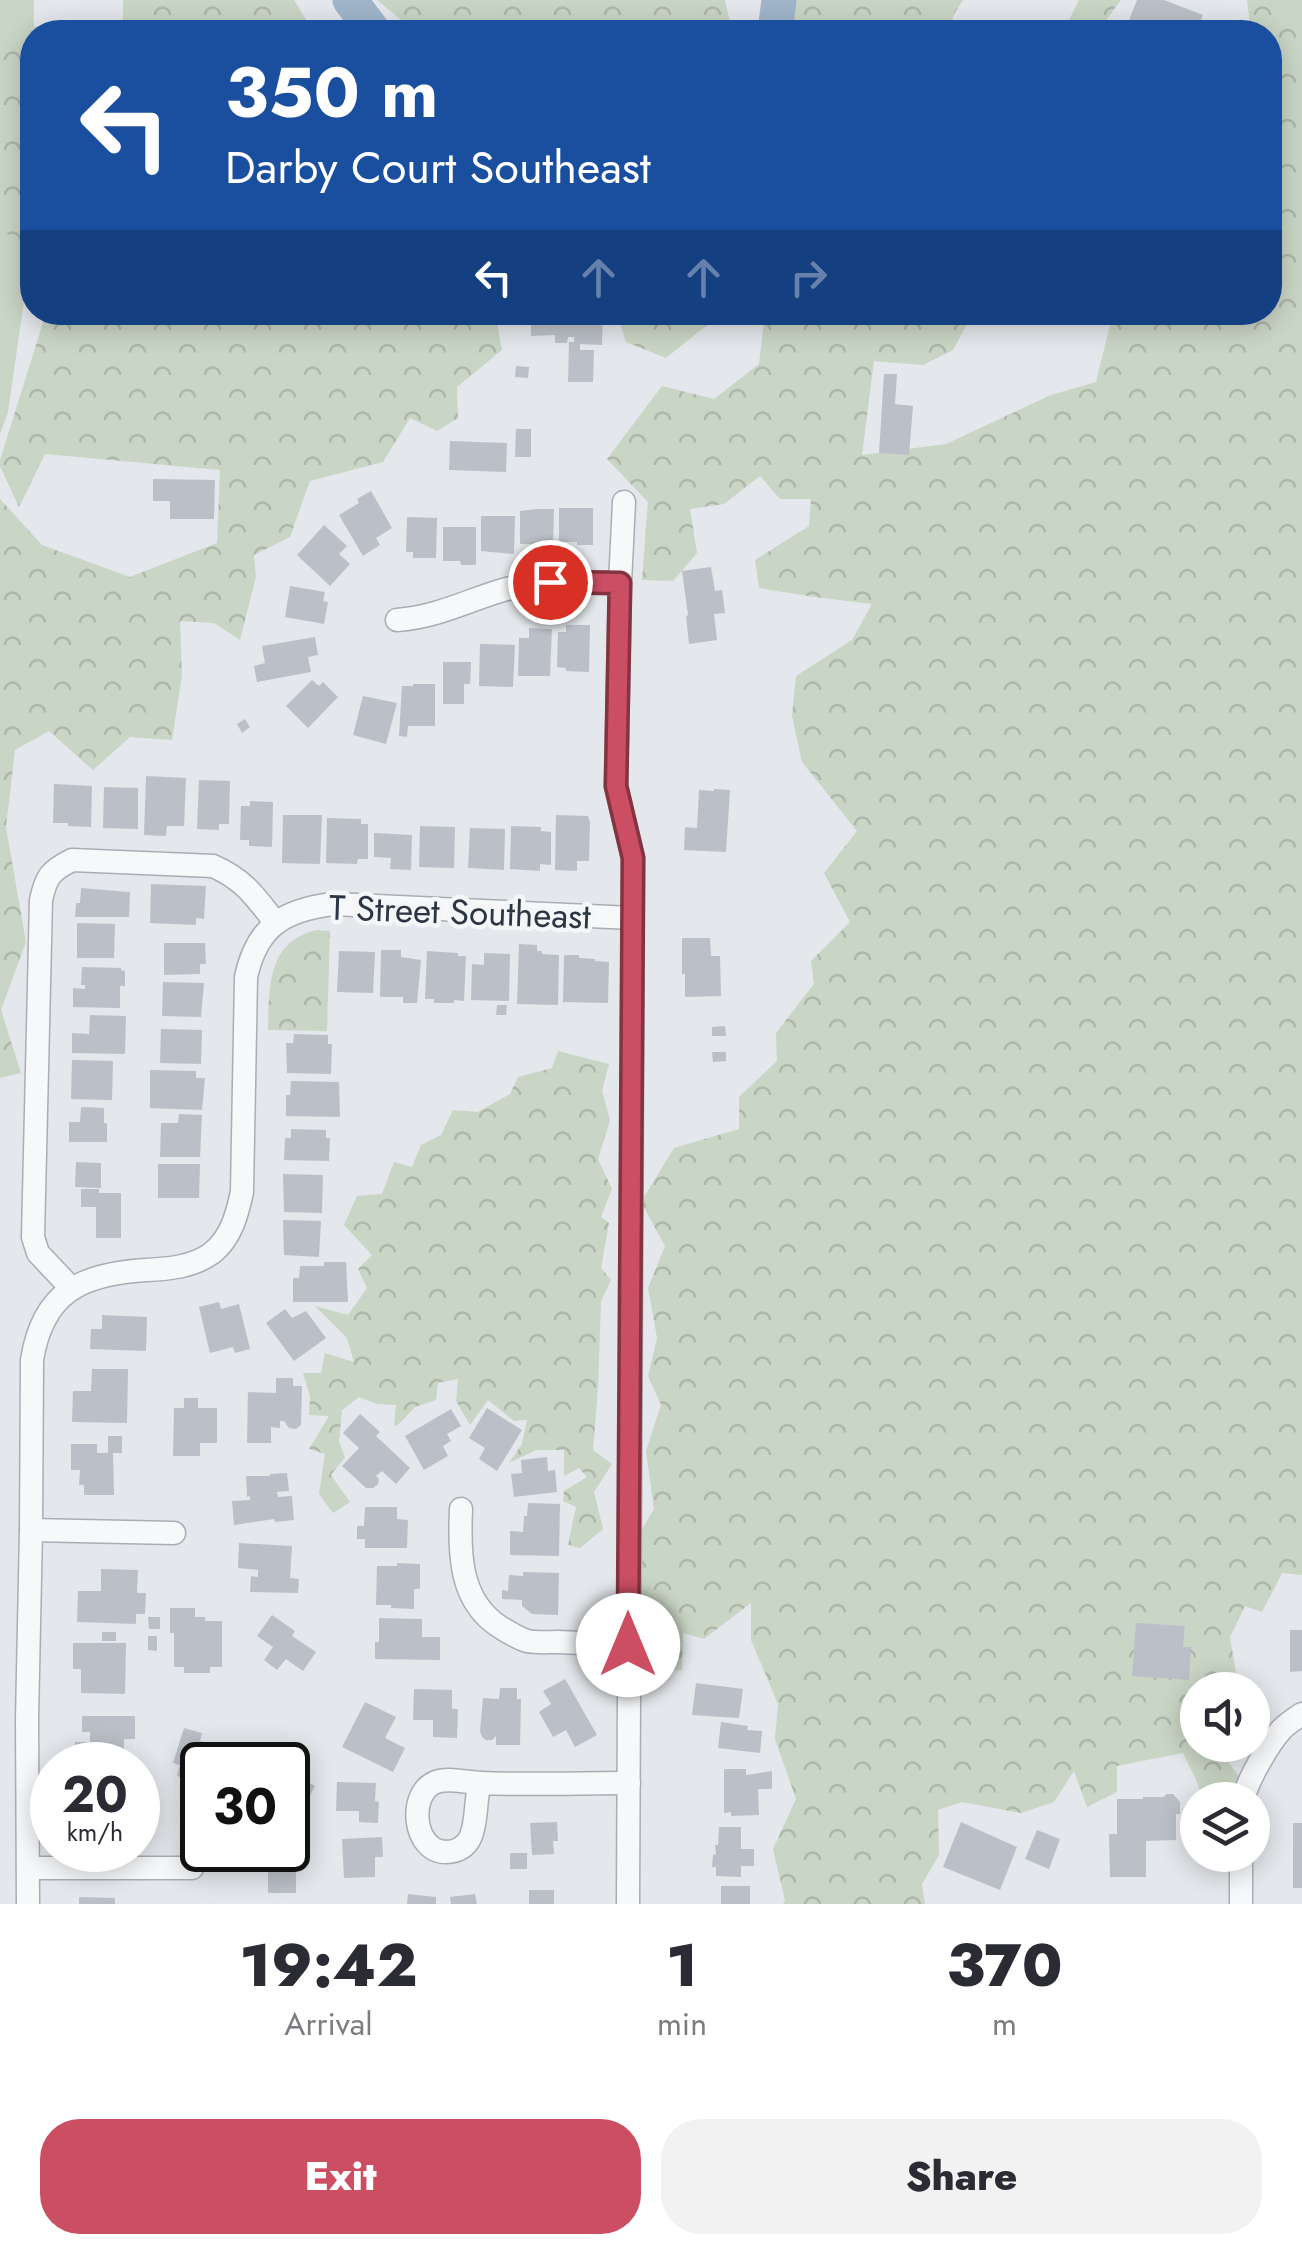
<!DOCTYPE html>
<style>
:root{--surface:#fff;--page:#f2f2f3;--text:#2b2b33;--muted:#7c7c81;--accent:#cb4e63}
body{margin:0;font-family:Jost,sans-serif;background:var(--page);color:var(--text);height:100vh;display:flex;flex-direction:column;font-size:38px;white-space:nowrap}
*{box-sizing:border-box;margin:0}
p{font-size:32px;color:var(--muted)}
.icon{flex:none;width:55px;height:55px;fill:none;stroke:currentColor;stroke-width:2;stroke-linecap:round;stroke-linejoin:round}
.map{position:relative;height:1904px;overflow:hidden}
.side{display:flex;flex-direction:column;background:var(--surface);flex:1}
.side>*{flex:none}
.banner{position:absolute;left:20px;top:20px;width:1262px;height:305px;border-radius:40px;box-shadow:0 5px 25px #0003;background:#1a4fa0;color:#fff;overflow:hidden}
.controls{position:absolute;left:1180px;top:1672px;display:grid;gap:20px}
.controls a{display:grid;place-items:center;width:90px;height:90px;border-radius:50%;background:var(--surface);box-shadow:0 5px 25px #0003;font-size:50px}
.speed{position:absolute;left:30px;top:1742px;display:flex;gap:20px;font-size:50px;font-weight:700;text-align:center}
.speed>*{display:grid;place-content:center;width:130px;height:130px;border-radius:50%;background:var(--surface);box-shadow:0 5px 25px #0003;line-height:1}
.speed small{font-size:25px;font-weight:400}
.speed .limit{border:5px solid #111;border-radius:15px;background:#fff;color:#111}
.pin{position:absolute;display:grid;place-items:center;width:85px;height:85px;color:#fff;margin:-42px;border:5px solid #fff;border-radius:50%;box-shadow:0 2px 10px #0007}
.me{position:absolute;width:110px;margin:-55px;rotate:0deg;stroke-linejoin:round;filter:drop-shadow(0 0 8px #0008)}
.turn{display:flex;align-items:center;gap:35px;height:210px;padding:0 40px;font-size:45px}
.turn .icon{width:130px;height:130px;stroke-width:2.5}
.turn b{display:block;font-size:70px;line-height:85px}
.lanes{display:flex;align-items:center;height:95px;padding:0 40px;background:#0003;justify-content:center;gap:50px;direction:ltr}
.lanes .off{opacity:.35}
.eta{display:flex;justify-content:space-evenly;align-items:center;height:170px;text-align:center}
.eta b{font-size:60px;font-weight:800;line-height:70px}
.button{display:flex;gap:20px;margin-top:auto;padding:20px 40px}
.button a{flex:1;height:115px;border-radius:40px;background:var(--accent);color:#fff;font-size:40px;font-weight:800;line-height:115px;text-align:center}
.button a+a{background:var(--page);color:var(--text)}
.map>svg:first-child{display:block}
.grass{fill:#c9d5c5}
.forest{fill:url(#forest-crowns)}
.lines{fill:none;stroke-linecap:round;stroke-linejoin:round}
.river{stroke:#a0b5ca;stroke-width:35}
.building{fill:#bbc0c8}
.street-casing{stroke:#a9aeb5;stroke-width:25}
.street{stroke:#f7f8f9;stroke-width:22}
.route-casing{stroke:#843340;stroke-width:25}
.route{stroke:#cb4e63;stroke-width:18}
.labels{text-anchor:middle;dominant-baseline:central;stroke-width:9;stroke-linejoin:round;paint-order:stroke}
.street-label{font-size:35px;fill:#2c3543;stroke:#f4f6f8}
</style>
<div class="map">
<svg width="1302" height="1904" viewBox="0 0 1302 1904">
<defs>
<pattern id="forest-crowns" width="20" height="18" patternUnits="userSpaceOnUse" patternTransform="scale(2.5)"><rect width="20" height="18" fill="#c9d5c5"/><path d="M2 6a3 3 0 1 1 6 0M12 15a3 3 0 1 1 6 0" fill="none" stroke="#adb7aa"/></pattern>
</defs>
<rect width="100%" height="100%" fill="#e4e7eb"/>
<!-- grass -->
<polygon class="grass" points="0,0 34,0 34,32 32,245 8,412 0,434"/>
<!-- forest -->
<g class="forest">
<polygon points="123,0 294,0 313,31 334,32 123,32"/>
<polygon points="377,0 725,0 732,32 416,32"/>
<polygon points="789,0 963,0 954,14 949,32 787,32 790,19"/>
<path d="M1079 0H1121C1097 31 1104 33 1063 32Z"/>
<polygon points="1247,0 1302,0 1302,1575 1282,1573 1262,1612 1245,1606 1230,1637 1239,1690 1198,1690 1198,1745 1220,1745 1218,1750 1240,1777 1235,1800 1201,1800 1198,1784 1183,1753 1117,1766 1117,1792 1087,1807 1074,1771 1054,1802 1021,1813 962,1802 938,1810 939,1855 922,1884 925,1904 783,1904 785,1900 773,1849 796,1799 775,1739 778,1704 751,1640 751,1603 704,1639 683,1633 682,1670 666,1671 632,1645 635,1541 654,1509 646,1451 661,1405 648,1376 657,1338 648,1288 665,1246 641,1202 674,1148 739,1129 739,1097 777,1061 776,1033 814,984 811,961 850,922 824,873 857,831 802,762 792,716 796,676 852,640 872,604 814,597 759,588 755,560 809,526 811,499 780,499 760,476 724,504 690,509 697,553 673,581 642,580 648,502 607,459 662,386 714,399 759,364 765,313 969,313 967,324 953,350 923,365 874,361 862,455 946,444 1051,395 1096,382 1113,313 1270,312 1270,32 1251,32"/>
<polygon points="0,15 52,32 32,32 32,245 0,231"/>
<polygon points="46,313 495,313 502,350 457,387 458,418 437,431 410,418 383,462 310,481 290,537 254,555 256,577 240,640 214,623 180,621 182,675 172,740 130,737 93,770 49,731 15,750 6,827 26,942 1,1010 21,1073 0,1078 0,499 42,545 130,577 217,543 220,470 45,454 19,507 0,466 0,460"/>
<polygon points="617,313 617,312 722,313 666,358 626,342"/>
<path d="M317 930 330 931 327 1031 268 1030C270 987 266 942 317 930Z"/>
<polygon points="558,1051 609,1064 602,1091 610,1120 598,1159 612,1189 601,1217 609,1223 601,1268 611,1280 601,1301 598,1389 593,1450 612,1464 594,1492 603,1529 580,1548 568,1545 576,1507 563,1501 564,1491 587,1477 579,1468 564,1476 564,1450 536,1450 509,1463 522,1444 527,1420 514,1421 488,1400 470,1425 456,1401 458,1379 438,1383 436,1400 415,1407 399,1424 394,1426 396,1405 377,1404 359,1397 342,1410 339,1442 345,1457 331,1475 350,1502 333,1513 319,1494 325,1454 309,1449 329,1416 309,1415 310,1396 303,1373 321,1373 325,1353 354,1362 347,1338 315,1306 348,1315 367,1288 358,1269 372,1255 344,1225 357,1196 382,1194 394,1162 412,1167 421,1145 441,1135 453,1110 478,1112 510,1094 518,1077 552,1068"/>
</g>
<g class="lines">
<!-- river -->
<g class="river">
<polyline points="350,0 374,32"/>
<polyline points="775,32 779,0"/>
</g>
</g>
<!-- building -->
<g class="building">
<polygon points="1137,0 1164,0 1203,15 1196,32 1137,32 1126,28"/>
<polygon points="531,312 603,312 602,345 580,344 580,350 594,350 593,382 568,382 569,342 574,342 574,337 568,337 567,343 555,343 555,335 531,336"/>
<polygon points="516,366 529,367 528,378 515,377"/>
<polygon points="884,374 897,374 895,404 913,406 909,455 879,453"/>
<polygon points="516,429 531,429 531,457 515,457"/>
<polygon points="450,441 507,443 506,472 449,470"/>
<polygon points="153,479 215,480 214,519 170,519 170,501 153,501"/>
<polygon points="371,491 392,528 376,538 380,545 363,556 339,515 359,503 357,499"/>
<polygon points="559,508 593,508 593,545 577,545 577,542 559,542"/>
<polygon points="537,509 554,509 553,547 539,547 539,544 520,544 520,511"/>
<polygon points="481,516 515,516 514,554 481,551"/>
<polygon points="407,517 437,518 436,558 413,558 413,552 406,552"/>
<polygon points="324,525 347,546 339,554 350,564 330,586 297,555"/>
<polygon points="443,527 476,527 476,565 461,565 460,561 443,561"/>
<polygon points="711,567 715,591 722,590 725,613 714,614 717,640 689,644 686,616 688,615 682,571"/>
<polygon points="290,586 325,592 323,601 328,602 324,624 285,617"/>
<polygon points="566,625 590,625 589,672 566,671 566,668 557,667 558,632 566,632"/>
<polygon points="529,628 552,629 550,676 518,676 519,638 529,638"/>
<polygon points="315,637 318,655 308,657 311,672 257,682 254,666 265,663 262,646"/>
<polygon points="480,644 515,645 513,687 479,686"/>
<polygon points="443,662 471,662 470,684 464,684 464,704 443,704"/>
<polygon points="312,680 319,686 323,682 338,697 308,728 286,706"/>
<polygon points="413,684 435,684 435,726 408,726 407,737 399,736 402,686 413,686"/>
<polygon points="363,696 397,703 386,744 353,735"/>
<polygon points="245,719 250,727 242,733 237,724"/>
<polygon points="146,776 186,778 184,826 167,826 166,836 144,835"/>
<polygon points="199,780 230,781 229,824 219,824 219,830 197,829"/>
<polygon points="54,784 92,786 91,827 68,826 68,823 53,823"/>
<polygon points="104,787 138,788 138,829 103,828"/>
<polygon points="714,789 730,790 726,852 684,850 685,827 697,828 699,790 714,791"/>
<polygon points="250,801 273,802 272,847 249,846 249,840 240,840 241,806 250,806"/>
<polygon points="283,815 322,815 320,864 282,863"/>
<polygon points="556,815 588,816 590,822 589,861 577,861 577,871 555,870"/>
<polygon points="327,818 361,819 361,824 368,824 368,859 358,859 357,864 326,863"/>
<polygon points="420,826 455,827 454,868 419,867"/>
<polygon points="511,826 541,827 541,831 551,832 551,865 540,864 540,871 510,869"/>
<polygon points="470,828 505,829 504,870 468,868"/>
<polygon points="374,833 412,835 411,870 390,869 391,858 374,857"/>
<polygon points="151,884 206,886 204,919 196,918 196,925 150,923"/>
<polygon points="81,888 130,892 129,917 75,917 76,903 80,903"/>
<polygon points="77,923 115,924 114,958 77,958"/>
<polygon points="682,938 710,938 711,956 720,956 721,996 685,997 685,974 682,974"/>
<polygon points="164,943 205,943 206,964 200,964 200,974 164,975"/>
<polygon points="519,944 537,945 537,951 542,951 542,954 559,955 558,1005 517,1004"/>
<polygon points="381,950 401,950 401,957 421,960 417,1003 403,1003 403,997 380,997"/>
<polygon points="339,951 375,952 373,993 337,992"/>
<polygon points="427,951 458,953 458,956 466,956 464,1001 454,1000 454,1003 434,1003 434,999 425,999"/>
<polygon points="484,953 510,954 509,1001 471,1000 472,964 484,965"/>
<polygon points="564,955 579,955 579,958 595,959 595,961 609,962 608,1003 563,1002"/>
<polygon points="82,967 121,968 121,970 125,971 125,986 120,986 120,1008 73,1007 73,988 85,989 85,985 81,985"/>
<polygon points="163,982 204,983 201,1017 162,1016"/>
<polygon points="497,1005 507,1005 506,1015 496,1015"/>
<polygon points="90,1015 126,1016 125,1054 72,1053 72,1033 89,1034"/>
<polygon points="725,1026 726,1036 712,1036 712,1027"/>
<polygon points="161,1029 202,1030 201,1064 160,1063"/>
<polygon points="294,1034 328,1035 328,1044 332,1044 331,1074 287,1073 286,1043 293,1043"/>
<polygon points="712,1052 726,1052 726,1061 713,1062"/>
<polygon points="72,1060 113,1061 112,1100 71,1099"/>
<polygon points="150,1070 196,1071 196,1078 205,1078 202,1110 150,1108"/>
<polygon points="291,1081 339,1082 340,1117 286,1116 286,1095 290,1095"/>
<polygon points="81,1107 104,1108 104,1123 107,1123 107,1142 69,1142 69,1122 80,1122"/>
<polygon points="179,1114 202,1115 200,1157 160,1157 161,1123 178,1123"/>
<polygon points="291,1129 326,1130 326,1138 330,1138 329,1161 284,1160 285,1138 291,1138"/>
<polygon points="76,1162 101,1163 101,1188 75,1187"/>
<polygon points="158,1164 200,1164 199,1198 158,1198"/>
<polygon points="283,1174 323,1175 322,1213 284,1212"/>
<polygon points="81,1189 99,1189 99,1193 121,1193 121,1238 96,1238 96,1207 81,1207"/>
<polygon points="283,1220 321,1221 319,1257 284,1255"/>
<polygon points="324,1262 346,1262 348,1302 293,1302 293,1278 299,1278 300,1266 324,1266"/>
<polygon points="219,1302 221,1309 239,1304 250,1349 235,1353 233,1347 210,1353 199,1307"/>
<polygon points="285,1309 292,1318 306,1311 326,1338 294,1361 266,1323"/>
<polygon points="102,1315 147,1317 146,1351 90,1349 91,1329 102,1329"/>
<polygon points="92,1369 128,1369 127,1423 72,1422 73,1391 91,1391"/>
<polygon points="276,1378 293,1378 293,1386 302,1386 301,1425 296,1429 289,1428 284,1421 280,1421 280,1428 271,1427 271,1443 247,1443 248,1392 276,1393"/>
<polygon points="184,1398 198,1398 198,1408 217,1408 217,1443 200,1443 200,1456 173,1456 174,1408 184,1408"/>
<polygon points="487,1408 522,1430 497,1471 479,1459 485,1448 469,1438"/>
<polygon points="451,1409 461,1426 447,1434 451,1441 443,1446 448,1456 424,1470 405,1436"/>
<polygon points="360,1414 380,1432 376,1436 410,1468 396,1484 382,1471 376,1476 379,1479 378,1484 373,1488 366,1488 342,1466 359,1448 343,1433"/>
<polygon points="108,1436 122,1436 122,1453 113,1453 114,1495 84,1495 84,1485 79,1485 80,1470 71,1470 71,1444 97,1444 97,1453 108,1453"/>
<polygon points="547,1457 548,1471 555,1470 557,1492 514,1497 511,1474 522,1473 521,1460"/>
<polygon points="287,1473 289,1491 277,1492 278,1497 292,1496 294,1520 275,1522 274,1519 234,1525 232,1501 250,1500 250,1496 247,1497 246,1476 270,1476 270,1474"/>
<polygon points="528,1503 560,1504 559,1556 510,1555 510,1531 523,1532 524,1516 527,1516"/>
<polygon points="365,1507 397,1507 397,1519 408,1520 407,1548 365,1548 365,1539 357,1539 357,1526 364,1526"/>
<polygon points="239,1543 292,1546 290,1578 299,1579 298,1593 250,1592 251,1576 258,1577 258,1570 238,1568"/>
<polygon points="397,1563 420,1564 420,1589 414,1589 414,1609 391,1608 391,1605 376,1605 377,1566 397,1566"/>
<polygon points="101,1569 138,1570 137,1593 146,1593 145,1614 136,1614 136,1624 77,1622 78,1591 101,1591"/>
<polygon points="523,1572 559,1573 558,1615 532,1614 522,1606 522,1600 502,1599 502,1590 508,1591 509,1575 523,1576"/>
<polygon points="170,1608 195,1608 195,1617 205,1617 205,1621 222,1621 222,1667 210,1667 210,1673 184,1673 184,1667 174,1667 174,1633 170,1633"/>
<polygon points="272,1615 295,1631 292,1636 316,1652 303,1671 286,1659 277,1670 264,1660 273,1647 257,1636"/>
<polygon points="148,1617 160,1617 160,1629 149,1629"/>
<polygon points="379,1618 422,1619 422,1637 440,1637 440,1660 375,1659 375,1642 379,1642"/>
<polygon points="1136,1623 1185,1626 1183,1647 1191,1647 1189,1680 1132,1676"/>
<polygon points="1290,1630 1302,1630 1302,1671 1290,1672"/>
<rect x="102" y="1632" width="14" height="9"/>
<polygon points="148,1636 157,1636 157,1651 148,1650"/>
<polygon points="73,1643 126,1643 125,1694 81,1693 81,1669 73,1669"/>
<polygon points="565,1679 597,1735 575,1747 566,1730 553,1737 539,1712 551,1704 543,1691"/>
<polygon points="696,1683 743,1689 739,1718 692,1715"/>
<polygon points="500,1688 517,1688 517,1699 521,1699 520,1745 496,1745 496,1736 492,1740 486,1740 482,1737 480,1731 483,1698 499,1699"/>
<polygon points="414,1689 452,1690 452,1709 458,1709 457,1738 433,1737 433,1720 413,1720"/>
<polygon points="365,1702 396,1717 385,1738 405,1748 393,1772 342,1747"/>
<polygon points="82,1716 135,1716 135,1739 124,1739 124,1762 75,1765 75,1742 90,1742 90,1732 82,1732"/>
<polygon points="721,1722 748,1726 747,1730 762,1731 760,1753 718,1748"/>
<polygon points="184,1728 202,1733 200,1741 217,1746 212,1765 202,1765 202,1802 185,1797 190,1780 177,1776 180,1765 173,1763"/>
<polygon points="724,1769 746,1769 746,1775 772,1771 772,1789 758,1789 759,1815 731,1816 731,1812 724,1813"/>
<polygon points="288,1771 315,1786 305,1805 288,1798"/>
<polygon points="337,1782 376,1783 375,1801 379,1802 378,1823 359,1822 359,1811 336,1811"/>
<polygon points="1166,1794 1173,1794 1180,1802 1180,1814 1176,1814 1176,1840 1146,1841 1146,1877 1110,1877 1109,1834 1117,1834 1117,1799 1143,1799 1143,1797 1164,1797"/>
<polygon points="557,1822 558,1841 553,1841 554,1854 532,1855 530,1823"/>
<polygon points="961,1822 1017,1847 1000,1890 943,1867"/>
<rect x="1293" y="1823" width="9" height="65"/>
<polygon points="719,1827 741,1827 741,1849 754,1849 754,1866 741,1866 741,1877 716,1876 716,1867 712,1867 713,1854 716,1855 715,1845 718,1845"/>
<polygon points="1037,1830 1060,1839 1049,1869 1025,1859"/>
<polygon points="382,1837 383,1857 375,1857 375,1877 344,1878 342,1839"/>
<polygon points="288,1843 296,1843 296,1893 268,1893 268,1871 258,1871 259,1850 288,1850"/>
<rect x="510" y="1853" width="17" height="16"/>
<rect x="721" y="1886" width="29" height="18"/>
<rect x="529" y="1890" width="25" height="14"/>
<polygon points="408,1894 436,1897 436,1904 407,1904"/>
<polygon points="475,1894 477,1904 451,1904 450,1897"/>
<polygon points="79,1897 115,1898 115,1904 79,1904"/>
</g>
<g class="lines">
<defs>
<g id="street">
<polyline points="624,502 620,583 616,786 633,858 628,1904"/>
<path d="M397 620C437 617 466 601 503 590 542 580 580 582 620 583"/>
<path d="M72 1289 38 1253 33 1237 41 900C46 877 50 871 72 860L213 866C245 880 255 897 276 923"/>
<path d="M461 1509C459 1552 459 1601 500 1627 508 1632 517 1638 527 1641 537 1643 548 1642 558 1642 581 1643 604 1644 628 1645"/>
<polyline points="31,1530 174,1533"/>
<path d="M480 1783C472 1807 483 1851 446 1852 413 1852 407 1793 436 1782 449 1777 467 1783 482 1783 531 1785 580 1783 629 1783"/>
<path d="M1243 1800C1247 1781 1269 1743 1282 1729 1288 1723 1296 1718 1302 1714"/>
<polyline points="28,1868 192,1868"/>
<path d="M28 1904 27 1719 31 1530 32 1360C43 1292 81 1274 146 1270 168 1269 193 1267 212 1253 231 1238 237 1215 242 1192L246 977C257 927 283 910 333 904L632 918"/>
<polyline points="1241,1904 1241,1855"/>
</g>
</defs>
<!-- street casing -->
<use href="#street" class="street-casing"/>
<!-- street -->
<use href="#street" class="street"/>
</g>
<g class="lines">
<defs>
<polyline id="route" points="550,582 620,583 616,786 633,858 628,1645"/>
</defs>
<!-- route casing -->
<use href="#route" class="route-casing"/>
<!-- route -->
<use href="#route" class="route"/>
</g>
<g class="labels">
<!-- street labels -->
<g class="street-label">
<text transform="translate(460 912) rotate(2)">T Street Southeast</text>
</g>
</g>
</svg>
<div class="controls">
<a><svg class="icon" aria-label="sound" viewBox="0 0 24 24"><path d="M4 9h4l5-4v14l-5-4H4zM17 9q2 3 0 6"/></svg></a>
<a><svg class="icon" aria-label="layers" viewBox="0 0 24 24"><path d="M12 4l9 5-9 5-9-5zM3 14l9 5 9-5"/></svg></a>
</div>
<div class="speed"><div>20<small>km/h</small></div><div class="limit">30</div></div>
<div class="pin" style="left:550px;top:582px;background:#d93025"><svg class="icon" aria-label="arrive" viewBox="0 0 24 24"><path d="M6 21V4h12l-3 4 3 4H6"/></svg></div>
<svg class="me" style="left:628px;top:1645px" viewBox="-20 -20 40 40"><circle r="19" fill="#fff"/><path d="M0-13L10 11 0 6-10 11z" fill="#cb4e63"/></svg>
<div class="banner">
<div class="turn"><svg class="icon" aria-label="left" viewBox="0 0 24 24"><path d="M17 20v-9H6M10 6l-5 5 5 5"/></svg><div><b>350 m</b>Darby Court Southeast</div></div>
<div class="lanes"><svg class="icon" aria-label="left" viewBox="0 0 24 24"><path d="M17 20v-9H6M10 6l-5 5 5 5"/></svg><svg class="icon off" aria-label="ahead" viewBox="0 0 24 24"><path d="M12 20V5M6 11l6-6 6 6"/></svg><svg class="icon off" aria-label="ahead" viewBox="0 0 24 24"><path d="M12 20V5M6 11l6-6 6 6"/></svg><svg class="icon off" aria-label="right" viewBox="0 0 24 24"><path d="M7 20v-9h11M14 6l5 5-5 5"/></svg></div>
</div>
</div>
<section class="side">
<div class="eta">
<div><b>19:42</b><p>Arrival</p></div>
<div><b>1</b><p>min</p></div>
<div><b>370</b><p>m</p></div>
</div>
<div class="button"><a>Exit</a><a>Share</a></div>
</section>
